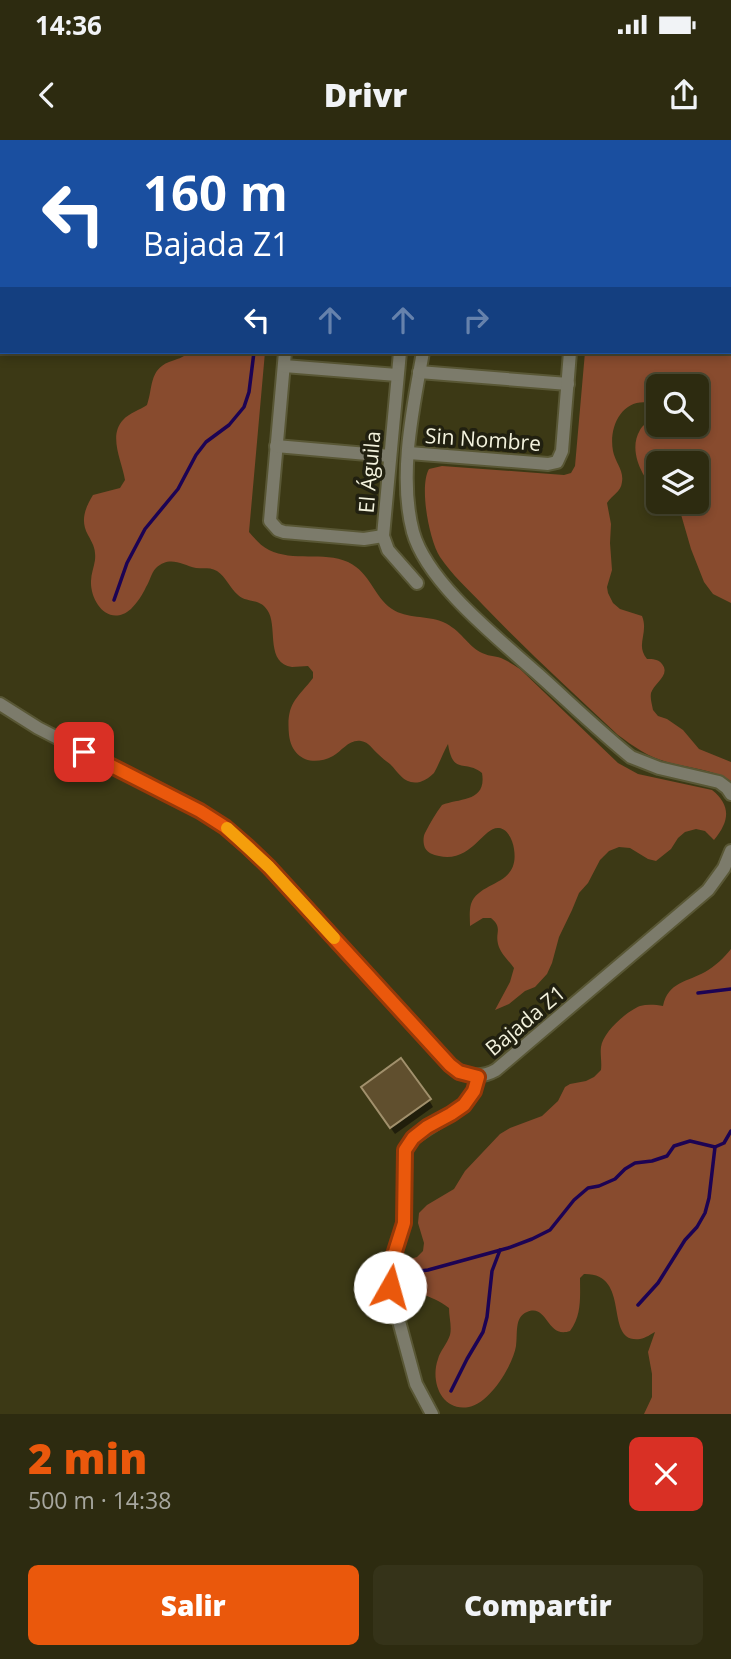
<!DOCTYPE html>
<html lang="es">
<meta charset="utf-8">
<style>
:root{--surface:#2d2b10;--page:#353319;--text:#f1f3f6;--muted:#a7a79f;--line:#484730;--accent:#ea580c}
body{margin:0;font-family:"Open Sans",sans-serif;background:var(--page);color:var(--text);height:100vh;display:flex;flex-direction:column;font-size:26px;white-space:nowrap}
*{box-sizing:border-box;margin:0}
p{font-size:23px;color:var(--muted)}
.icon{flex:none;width:38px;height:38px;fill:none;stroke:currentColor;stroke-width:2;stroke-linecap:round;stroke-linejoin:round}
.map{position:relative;height:1274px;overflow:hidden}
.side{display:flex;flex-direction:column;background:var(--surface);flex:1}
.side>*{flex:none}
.banner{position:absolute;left:0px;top:0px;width:732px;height:214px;box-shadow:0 4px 10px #0003,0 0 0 2px var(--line);background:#1a4fa0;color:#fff;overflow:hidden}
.tools{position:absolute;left:646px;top:234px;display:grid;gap:14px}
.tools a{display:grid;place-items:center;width:63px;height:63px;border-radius:10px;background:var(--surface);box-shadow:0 4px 10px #0003,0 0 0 2px var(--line);font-size:35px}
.pin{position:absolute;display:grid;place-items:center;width:60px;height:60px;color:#fff;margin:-30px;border-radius:14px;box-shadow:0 4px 10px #0006}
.me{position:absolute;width:77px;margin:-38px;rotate:7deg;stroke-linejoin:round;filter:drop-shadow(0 0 5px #0008)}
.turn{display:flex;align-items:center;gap:24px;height:147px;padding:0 28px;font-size:32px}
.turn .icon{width:91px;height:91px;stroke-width:2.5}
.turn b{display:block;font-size:49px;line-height:60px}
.lanes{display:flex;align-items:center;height:66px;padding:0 28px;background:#0003;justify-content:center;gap:35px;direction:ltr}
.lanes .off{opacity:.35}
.round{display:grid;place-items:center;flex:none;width:74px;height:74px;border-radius:10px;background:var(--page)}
.head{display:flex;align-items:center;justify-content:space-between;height:119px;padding:0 28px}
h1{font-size:42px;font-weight:800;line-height:52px;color:var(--accent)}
.action{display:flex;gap:14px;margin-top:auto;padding:14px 28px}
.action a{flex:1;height:80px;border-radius:10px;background:var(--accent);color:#fff;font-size:28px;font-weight:800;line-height:80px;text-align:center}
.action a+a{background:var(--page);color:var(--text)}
.status{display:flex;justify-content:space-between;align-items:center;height:49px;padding:0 35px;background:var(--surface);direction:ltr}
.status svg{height:19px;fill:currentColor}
header{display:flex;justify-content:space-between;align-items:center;height:91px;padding:0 28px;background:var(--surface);font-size:32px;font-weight:800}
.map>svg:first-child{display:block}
.green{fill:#884b2e;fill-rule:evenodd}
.shadow{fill:#0007}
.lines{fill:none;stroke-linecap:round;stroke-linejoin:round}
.stream{stroke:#1c0354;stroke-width:3.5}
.building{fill:#604f2e;stroke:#a1906c;stroke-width:2}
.minor-casing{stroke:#595735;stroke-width:16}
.minor{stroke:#7c7b6b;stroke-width:12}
.route-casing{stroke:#983908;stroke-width:18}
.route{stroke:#ea580c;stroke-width:12}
.slow{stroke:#f59e0b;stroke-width:12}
.labels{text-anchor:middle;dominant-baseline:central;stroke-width:7;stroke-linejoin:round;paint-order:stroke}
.street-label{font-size:21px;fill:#f3f2dd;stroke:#212010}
</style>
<div class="status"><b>14:36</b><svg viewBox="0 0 49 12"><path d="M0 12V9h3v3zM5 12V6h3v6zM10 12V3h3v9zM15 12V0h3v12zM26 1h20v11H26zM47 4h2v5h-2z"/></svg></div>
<header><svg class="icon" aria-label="back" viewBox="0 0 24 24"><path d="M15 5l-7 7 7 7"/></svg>Drivr<svg class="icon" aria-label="share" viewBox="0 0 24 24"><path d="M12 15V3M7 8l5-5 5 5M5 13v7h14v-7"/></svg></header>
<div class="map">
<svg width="731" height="1274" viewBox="0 0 731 1274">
<rect width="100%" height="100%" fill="#3c3915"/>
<!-- green -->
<g class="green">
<path d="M730 182H731V463L713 454 704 442 691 409 680 371 675 364 671 362H696V324H658V355C644 339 627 312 640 290 647 278 659 285 654 264 625 255 608 284 613 311 615 322 624 330 622 342 621 352 612 355 607 363L611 384 610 403 612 430 607 447 608 453 613 463 620 469 642 476C649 493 635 505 647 519 653 519 658 519 662 524 671 535 654 543 651 553 650 559 652 564 653 570L658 576 667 579 683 590 699 609 731 622V641C712 629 688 628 667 622 648 617 633 606 618 595 572 552 526 510 483 465 468 449 452 435 440 417 429 400 419 346 429 329L442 326 564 335 571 333 575 326 585 212H730ZM658 247H696V285H658Z"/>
<path d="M189 212H265L249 392C255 399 261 406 269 410 293 422 323 411 348 422 371 433 373 456 392 469 407 479 426 475 443 482 461 490 467 505 480 512 487 516 495 516 501 518 508 521 514 525 520 529L618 623 638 634 712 650C731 665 730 681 714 700L705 691 696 689 685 692 678 698 671 709 656 721 648 719 630 708 619 707 609 711 600 720 588 743 579 753 572 770 559 797 552 823 547 834 535 847 525 851 509 864 495 870 510 842 514 828C509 821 500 813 498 804 495 792 503 788 491 778H483L470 786C470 779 469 771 471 764 479 740 520 747 514 709 513 701 508 689 499 688 483 686 472 723 439 716 433 715 428 713 425 708 423 703 423 697 425 693 430 683 436 673 442 665 460 658 487 662 482 633 465 619 453 636 448 604 443 613 439 624 434 633 430 637 426 640 420 642 404 645 400 634 390 624 386 621 382 618 378 614 372 609 369 602 361 601 349 599 342 611 333 616 312 627 292 619 289 595 286 563 296 560 313 538V532L308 526C303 526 297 527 292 527 266 523 277 490 269 473 261 457 248 464 238 455 230 448 226 437 217 431 210 427 204 429 196 428 182 425 170 415 156 428 151 433 150 441 146 447 143 454 137 463 131 469 109 488 90 462 91 441 91 434 94 427 95 420 96 409 93 404 88 395 80 381 85 368 93 355L120 348 125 340C122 321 108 296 123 280 129 273 140 270 147 265 153 248 149 230 169 222 177 219 183 218 189 212Z"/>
<path d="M731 809V1274H644L652 1257V1234L648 1212 655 1192C651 1194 646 1198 640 1199 602 1204 633 1133 584 1134L580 1138C580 1157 582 1175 570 1191 546 1199 548 1163 527 1172 514 1177 518 1194 516 1206 513 1225 490 1263 469 1267 441 1272 430 1241 438 1219 440 1211 447 1204 450 1195 452 1187 449 1177 449 1168 431 1153 411 1156 397 1134L400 1127 407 1120 417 1117 423 1111 424 1103 418 1083 419 1073 427 1065 454 1049 465 1031 500 994 510 988 542 976 558 961 565 947 570 944 586 941 594 937 601 930C602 922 600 914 601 907 603 892 627 871 640 866 648 864 656 865 663 866 668 842 687 842 705 832 715 826 724 818 731 809Z"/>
</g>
<!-- shadow -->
<polygon class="shadow" points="367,955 429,960 433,967 395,994"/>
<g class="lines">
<!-- stream -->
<g class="stream">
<polyline points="424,0 426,2"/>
<polyline points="114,460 127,423 145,389 178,349 196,315 206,302 229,285 244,267 249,252 254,212"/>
<polyline points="698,853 731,849"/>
<polyline points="397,1134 428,1130 508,1108 532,1099 550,1090 574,1060 588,1048 599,1046 615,1039 625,1029 635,1023 652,1021 667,1016 674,1006 690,1001 715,1007 724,1003 731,991"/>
<polyline points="638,1165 658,1143 685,1100 697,1087 705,1073 709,1058 715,1007"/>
<polyline points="451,1251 467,1219 483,1192 487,1177 492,1131 500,1110"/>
</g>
</g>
<!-- building -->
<polygon class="building" points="401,918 431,959 390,988 361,947"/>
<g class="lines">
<defs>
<g id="minor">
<polyline points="406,0 408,2"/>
<polyline points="646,0 664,2"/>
<polyline points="287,2 288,0"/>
<polyline points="467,2 468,0"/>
<polyline points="503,2 505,0"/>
<polyline points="589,2 589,0"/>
<polyline points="709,2 709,0"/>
<polyline points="730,8 731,8"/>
<polyline points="730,28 731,17"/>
<polyline points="730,56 731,56"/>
<polyline points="730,173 731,173"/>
<polyline points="285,212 270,381 278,390 284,392 364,399 383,396"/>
<polyline points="400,212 383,396 388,410 417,443"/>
<path d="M423 212C413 268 398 336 413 392 427 443 500 500 539 535 569 562 599 591 631 617L659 628 719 642 727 648 731 654"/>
<polyline points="284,226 397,235"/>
<polyline points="419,232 568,244"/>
<polyline points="276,306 390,316"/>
<polyline points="409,313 548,324 557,322 562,311 570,212"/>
<path d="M0 564 38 588 200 671 225 687 269 727 450 925C465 937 480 939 496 930L708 750 724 728 731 711"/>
<polyline points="432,1274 416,1244 390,1148 390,1136 392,1121 404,1083 405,1010 413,998 464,965 474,951 478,937"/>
</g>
</defs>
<!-- minor casing -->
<use href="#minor" class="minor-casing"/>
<!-- minor -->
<use href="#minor" class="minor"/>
</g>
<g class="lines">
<defs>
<polyline id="route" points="84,612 200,671 225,687 247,706 269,727 450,925 459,932 478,937 474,951 464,965 451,974 427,987 413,998 405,1010 404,1083 392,1121 390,1136 390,1147"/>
</defs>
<!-- route casing -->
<use href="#route" class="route-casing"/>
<!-- route -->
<use href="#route" class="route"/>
<!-- slow -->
<polyline class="slow" points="227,688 269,727 334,798"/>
</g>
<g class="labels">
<!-- street labels -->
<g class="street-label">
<text transform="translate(483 299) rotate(4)">Sin Nombre</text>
<text transform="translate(369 332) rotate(-85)">El Águila</text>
<text transform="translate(525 880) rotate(-40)">Bajada Z1</text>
</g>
</g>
</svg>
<div class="tools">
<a><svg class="icon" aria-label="search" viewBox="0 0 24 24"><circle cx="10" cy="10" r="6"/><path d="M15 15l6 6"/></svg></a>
<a><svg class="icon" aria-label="layers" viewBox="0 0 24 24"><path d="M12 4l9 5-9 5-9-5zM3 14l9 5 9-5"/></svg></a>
</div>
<div class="pin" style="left:84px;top:612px;background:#d93025"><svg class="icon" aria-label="arrive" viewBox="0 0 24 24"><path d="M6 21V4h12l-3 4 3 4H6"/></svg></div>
<svg class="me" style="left:390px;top:1147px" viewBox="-20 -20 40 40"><circle r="19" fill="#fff"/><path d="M0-13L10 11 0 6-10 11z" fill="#ea580c"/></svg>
<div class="banner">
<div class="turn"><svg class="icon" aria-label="left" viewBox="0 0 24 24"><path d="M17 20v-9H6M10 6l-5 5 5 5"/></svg><div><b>160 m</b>Bajada Z1</div></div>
<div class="lanes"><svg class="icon" aria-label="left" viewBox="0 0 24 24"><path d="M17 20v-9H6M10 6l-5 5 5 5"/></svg><svg class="icon off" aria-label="ahead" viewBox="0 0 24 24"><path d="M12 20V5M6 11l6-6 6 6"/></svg><svg class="icon off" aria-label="ahead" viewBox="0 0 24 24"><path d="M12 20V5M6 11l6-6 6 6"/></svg><svg class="icon off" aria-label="right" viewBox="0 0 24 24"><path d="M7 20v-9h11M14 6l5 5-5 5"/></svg></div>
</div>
</div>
<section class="side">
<div class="head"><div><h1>2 min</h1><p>500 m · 14:38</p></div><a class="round" style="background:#d93025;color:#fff"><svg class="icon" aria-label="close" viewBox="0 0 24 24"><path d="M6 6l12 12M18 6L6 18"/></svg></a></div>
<div class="action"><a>Salir</a><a>Compartir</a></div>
</section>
